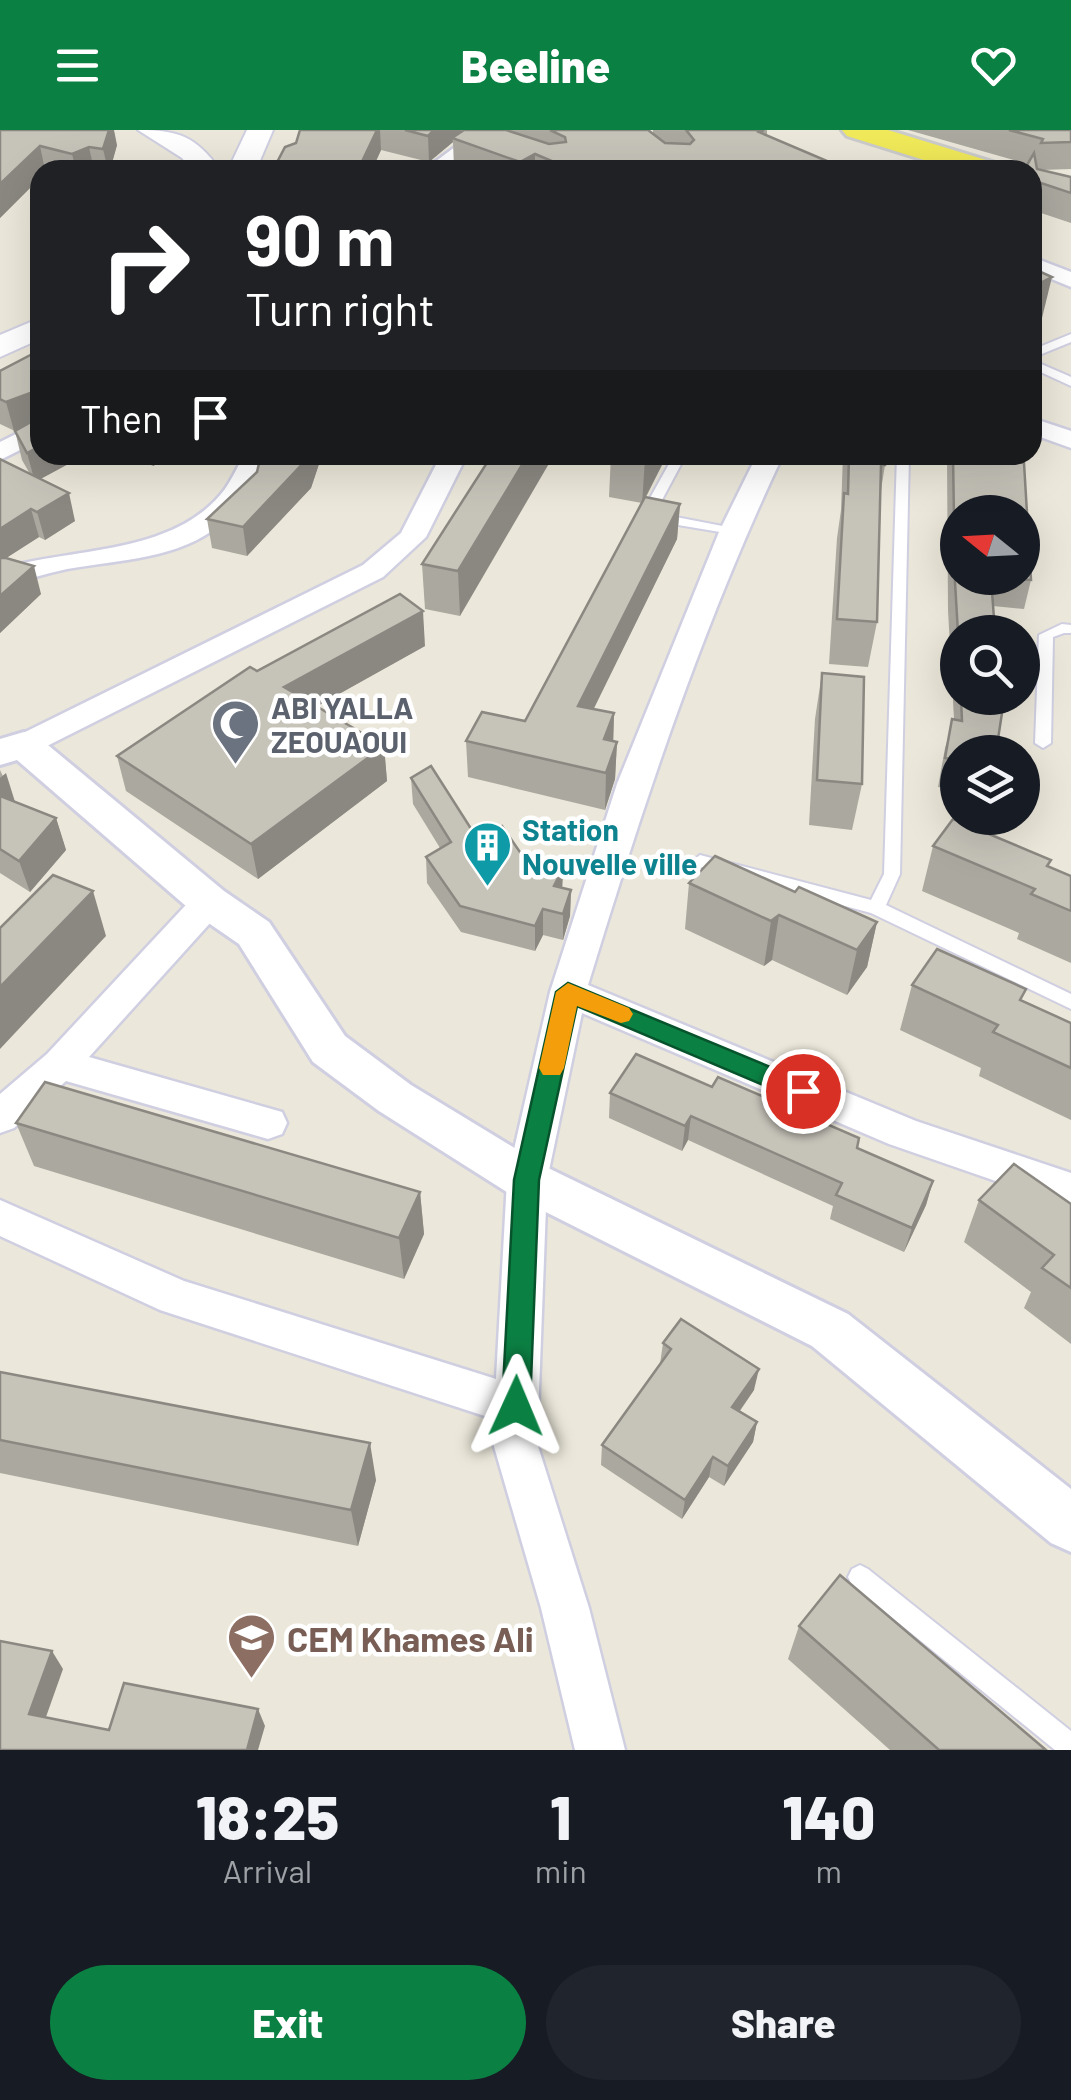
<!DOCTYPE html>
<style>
:root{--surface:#171b24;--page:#20242c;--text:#f1f3f6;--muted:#9ea1a6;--accent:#0b8043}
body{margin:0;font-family:Barlow,sans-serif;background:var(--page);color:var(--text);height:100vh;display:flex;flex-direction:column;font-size:38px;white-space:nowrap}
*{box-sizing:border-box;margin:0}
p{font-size:32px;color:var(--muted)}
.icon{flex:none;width:55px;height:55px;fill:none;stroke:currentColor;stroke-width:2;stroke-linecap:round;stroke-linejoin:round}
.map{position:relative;height:1620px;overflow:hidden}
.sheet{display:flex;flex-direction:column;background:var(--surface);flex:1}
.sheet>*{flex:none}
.banner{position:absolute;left:30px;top:30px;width:1012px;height:305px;border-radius:30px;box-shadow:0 10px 40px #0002;background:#202124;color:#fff;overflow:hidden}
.needle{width:65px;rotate:288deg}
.buttons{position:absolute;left:940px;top:365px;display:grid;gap:20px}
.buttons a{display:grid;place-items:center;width:100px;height:100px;border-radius:50%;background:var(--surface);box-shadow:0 10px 40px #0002;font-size:50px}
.pin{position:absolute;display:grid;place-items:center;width:85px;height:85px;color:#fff;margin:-42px;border:5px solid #fff;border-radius:50%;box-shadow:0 2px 10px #0007}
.me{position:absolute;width:110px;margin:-55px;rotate:1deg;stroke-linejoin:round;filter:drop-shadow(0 0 8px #0008)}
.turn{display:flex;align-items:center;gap:35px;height:210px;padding:0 50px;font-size:45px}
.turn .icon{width:130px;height:130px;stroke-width:2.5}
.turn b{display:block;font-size:70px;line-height:85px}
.then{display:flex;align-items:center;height:95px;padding:0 50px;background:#0003;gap:20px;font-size:38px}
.eta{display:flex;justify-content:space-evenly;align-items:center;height:170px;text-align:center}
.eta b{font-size:60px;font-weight:800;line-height:70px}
.primary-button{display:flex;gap:20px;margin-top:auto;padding:20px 50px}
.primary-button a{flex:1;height:115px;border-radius:60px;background:var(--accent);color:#fff;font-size:40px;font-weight:800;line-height:115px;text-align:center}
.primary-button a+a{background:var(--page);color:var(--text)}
header{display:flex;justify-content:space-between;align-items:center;height:130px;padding:0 50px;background:var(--accent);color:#fff;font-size:45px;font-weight:800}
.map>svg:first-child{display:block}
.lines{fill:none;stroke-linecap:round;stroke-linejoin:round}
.service-casing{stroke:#cfcfe1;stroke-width:4}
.minor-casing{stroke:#cfcfe1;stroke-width:5}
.tertiary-casing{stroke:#cfcfe1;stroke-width:6}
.secondary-casing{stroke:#cfcfe1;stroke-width:4}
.primary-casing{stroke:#cbcbcb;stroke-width:6}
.service{fill:#fff;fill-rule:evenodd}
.minor{fill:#fff;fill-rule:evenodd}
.tertiary{fill:#fff;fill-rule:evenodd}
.secondary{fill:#fff;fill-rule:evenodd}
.primary{fill:#f0e959;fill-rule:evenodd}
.wall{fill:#aaa89f;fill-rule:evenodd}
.shaded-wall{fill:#8b8882}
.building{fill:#c6c3b9;stroke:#8b8882;stroke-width:2.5}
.route{fill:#0b8043;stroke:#07532c;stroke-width:2.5}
.slow{fill:#f59e0b}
.labels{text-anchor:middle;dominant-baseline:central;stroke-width:9;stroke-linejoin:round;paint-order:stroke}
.worship-label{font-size:30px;font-weight:bold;fill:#5b616d;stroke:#fff;text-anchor:start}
.culture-label{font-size:30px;font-weight:bold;fill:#0d838f;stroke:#fff;text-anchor:start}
.near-education-label{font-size:35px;font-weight:bold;fill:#785e54;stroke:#fff;text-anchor:start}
</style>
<header><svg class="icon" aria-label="menu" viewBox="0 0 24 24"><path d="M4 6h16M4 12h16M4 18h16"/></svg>Beeline<svg class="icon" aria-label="heart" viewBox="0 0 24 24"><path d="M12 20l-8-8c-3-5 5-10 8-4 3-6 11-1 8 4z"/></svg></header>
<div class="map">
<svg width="1071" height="1620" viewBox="0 0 1071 1620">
<rect width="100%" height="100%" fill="#ebe7da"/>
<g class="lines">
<defs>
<g id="service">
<polygon points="1071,204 1071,212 1032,228 1032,220"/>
<polygon points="1032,230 1071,247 1071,256 1032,238"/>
<polygon points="674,325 686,325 655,383 738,399 738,405 642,389 640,386"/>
<polygon points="897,325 909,325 900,744 886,775 1071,864 1071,879 871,783 700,737 692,731 700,725 871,770 884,744"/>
<polygon points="1062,494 1071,495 1071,503 1064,503 1053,507 1051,613 1043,618 1035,613 1039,505"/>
<polygon points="860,1435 868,1439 1071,1601 1071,1620 1055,1620 852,1455 848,1447 852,1439"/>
</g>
<g id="minor">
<path d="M470 0H490C471 25 456 40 424 40L455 17Z"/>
<polygon points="1032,127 1071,142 1071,157 1032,141"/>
<polygon points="1032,288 1071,301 1071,318 1032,304"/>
<polygon points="40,292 40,310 0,330 0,312"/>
<path d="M244 325H270C256 350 243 374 221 394 180 429 118 430 67 439 44 444 23 451 0 456V439C72 417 175 426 225 359 232 349 238 336 244 325Z"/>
<polygon points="441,325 467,325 426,407 383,447 35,622 24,625 13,622 8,615 13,608 363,435 401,403"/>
<path d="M757 325H783C702 496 643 675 588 855L916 991 1071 1043V1077L889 1014 582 883 547 1050 537 1313 589 1478 625 1620H575L541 1478 493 1313 494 1289 160 1180 0 1106V1070L184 1151 496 1249 507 1050 550 862 617 654 719 402Z"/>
<polygon points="209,760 221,763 226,772 221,781 89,927 282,982 287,993 282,1004 268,1009 66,951 14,998 0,1003 0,964 47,924 197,763"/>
</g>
<polygon id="tertiary" points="24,602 37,606 224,761 269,792 345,906 411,955 544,1036 848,1184 1071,1359 1071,1422 1051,1413 812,1216 510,1064 379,981 313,932 239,814 194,783 17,630 0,635 0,609"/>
<g id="secondary">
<path d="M138 0C178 0 196 6 220 40H192L182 28Z"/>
<polygon points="247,0 273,0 256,40 228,40"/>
<polygon points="40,188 40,209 0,227 0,205"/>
</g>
<polygon id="primary" points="842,0 888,0 999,34 1003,40 956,40 847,6"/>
</defs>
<!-- service casing -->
<use href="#service" class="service-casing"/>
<!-- minor casing -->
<use href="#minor" class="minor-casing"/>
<!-- tertiary casing -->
<use href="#tertiary" class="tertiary-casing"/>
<!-- secondary casing -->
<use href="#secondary" class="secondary-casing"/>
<!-- primary casing -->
<use href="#primary" class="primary-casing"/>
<!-- service -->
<use href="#service" class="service"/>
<!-- minor -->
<use href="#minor" class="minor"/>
<!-- tertiary -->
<use href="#tertiary" class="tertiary"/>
<!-- secondary -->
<use href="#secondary" class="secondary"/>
<!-- primary -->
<use href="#primary" class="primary"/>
</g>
<!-- wall -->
<g class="wall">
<polygon points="0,0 117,15 110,40 40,40 40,48 0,88"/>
<polygon points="300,0 461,0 462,2 464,0 648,0 653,4 653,0 767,0 767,6 848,40 459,40 454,38 453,12 429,32 381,20 372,40 273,40 296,13"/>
<polygon points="908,0 1071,0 1071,39 1041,40 1071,47 1071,93 1032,80 1032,40 1028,34"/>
<polygon points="40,220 40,325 85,325 40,349 75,391 45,410 39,407 6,428 41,464 0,503 0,329 30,344 22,330 15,301 0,294 0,241"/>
<polygon points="130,325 172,325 153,336"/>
<polygon points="261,325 322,325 311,358 247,426 212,418 207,389 257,342"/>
<polygon points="492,325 460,486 425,479 422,434"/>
<polygon points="611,325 667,325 646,367 680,374 677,409 593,579 614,583 613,611 617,612 615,649 605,680 468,647 466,611 525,591 642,373 609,367"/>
<polygon points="843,325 885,325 885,335 881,360 877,492 868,537 829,534 837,408 841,380"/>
<path d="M947 325H986V330L1031 450 1024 479 993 476 958 502V568H1000L958 622V660L938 657 945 618 954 589 948 480ZM958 382 1022 448H958Z"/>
<polygon points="425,516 317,576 384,616 387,651 258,749 126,661 117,626 257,541"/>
<polygon points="822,543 862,654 852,700 809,695 815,589"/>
<polygon points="0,640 15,672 56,688 66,720 30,762 0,743"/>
<polygon points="411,648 475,705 524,728 563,738 562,758 571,760 570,786 563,810 543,805 535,821 461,802 427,753 426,727 440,718 413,674"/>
<polygon points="933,716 1051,730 1048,737 1071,746 1071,833 1017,809 1019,803 922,761"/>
<polygon points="689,753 795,762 877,792 867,837 847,865 772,830 764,836 685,799"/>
<polygon points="912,855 1022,870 1071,893 1071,990 979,946 981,938 900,900"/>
<polygon points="712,957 933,1051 926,1075 904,1122 830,1089 833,1076 688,1010 682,1021 609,988 610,963"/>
<polygon points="16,993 420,1062 424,1104 404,1149 34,1036"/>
<polygon points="979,1070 1071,1074 1071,1214 1024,1178 1031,1162 964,1112"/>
<polygon points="663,1213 754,1260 740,1281 757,1292 753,1312 724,1356 709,1347 682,1389 601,1335 602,1315 660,1234"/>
<polygon points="0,1242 376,1350 358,1416 0,1343"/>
<polygon points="799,1496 1046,1620 890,1620 788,1529"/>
</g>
<!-- shaded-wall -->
<g class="shaded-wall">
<polygon points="109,0 114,0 117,15 110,40 108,40 103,19"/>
<polygon points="377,0 380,0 381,20 372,40 358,40"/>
<polygon points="434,0 461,0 462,4 452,8 453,12 429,32 428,6"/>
<polygon points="40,16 45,40 40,40 40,48 0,88 0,54"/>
<polygon points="89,17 94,40 76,40 72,24"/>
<polygon points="535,24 535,40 520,40 520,32"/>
<polygon points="1052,147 1042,188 1032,194 1032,157"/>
<polygon points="36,261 38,288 33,285 35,293 14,301 6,272"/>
<polygon points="40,316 40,325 85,325 35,352 27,323"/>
<polygon points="151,325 172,325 153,336"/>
<polygon points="309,325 322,325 311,358 247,426 243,397"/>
<polygon points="528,325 554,325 460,486 458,441"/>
<polygon points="647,325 667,325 642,374 645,329"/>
<polygon points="69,363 75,391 45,410 37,382"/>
<polygon points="680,374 677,409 577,613 578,576"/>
<polygon points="31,379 39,407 0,432 0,399"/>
<polygon points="34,436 41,464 0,503 0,466"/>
<polygon points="423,481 425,516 289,592 284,557"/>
<polygon points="614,583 613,620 604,609"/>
<polygon points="617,612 615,649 605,680 606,643"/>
<polygon points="384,616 387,651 258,749 251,714"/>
<polygon points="6,643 16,675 0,689 0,648"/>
<polygon points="56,688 66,720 30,762 19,731"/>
<polygon points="563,738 562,764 554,756"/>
<polygon points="571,760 570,786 563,810 563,784"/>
<polygon points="93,761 106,806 0,919 0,857"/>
<polygon points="543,779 543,805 535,821 535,796"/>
<polygon points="779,785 772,830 764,836 771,791"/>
<polygon points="877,792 867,837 847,865 857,820"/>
<polygon points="691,986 688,1010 682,1021 685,996"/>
<polygon points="933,1051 926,1075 904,1122 912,1098"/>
<polygon points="420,1062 424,1104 404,1149 399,1108"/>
<polygon points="759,1239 754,1260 728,1297 732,1277"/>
<polygon points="757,1292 753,1312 724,1356 728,1336"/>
<polygon points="370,1313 376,1350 358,1416 351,1380"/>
<polygon points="713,1327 709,1347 682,1389 685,1370"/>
<polygon points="52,1521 63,1539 41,1601 29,1584"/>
<polygon points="258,1579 265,1596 258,1620 247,1620"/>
</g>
<!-- building -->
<g class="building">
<polygon points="0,0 109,0 103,19 89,17 72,24 40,16 0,54"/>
<polygon points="300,0 377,0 358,40 273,40 285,17 296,13"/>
<polygon points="405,0 434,0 428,6"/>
<polygon points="464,0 506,0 549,14 566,12 565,7 550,0 648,0 665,13 690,14 694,10 686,0 764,0 759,2 848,40 573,40 535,24 520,32 452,8"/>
<polygon points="1009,0 1071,0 1071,12 1041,13 1043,9"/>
<polygon points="1034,23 1037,39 1071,47 1071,63 1032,50 1032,40 1024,40"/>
<polygon points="1032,138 1052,147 1032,157"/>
<polygon points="40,220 40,316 27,323 15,301 38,288 33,285 36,261 6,272 0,269 0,241"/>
<polygon points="261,325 309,325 307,329 243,397 207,389 257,342"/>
<polygon points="492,325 528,325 458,441 422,434"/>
<polygon points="620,325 647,325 645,329"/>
<polygon points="849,325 885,325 885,335 881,335 877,492 837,489 844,363 848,364"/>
<polygon points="953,325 986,325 986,330 1024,333 1031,450 1005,448 1022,448 1022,382 958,382 958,448 991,448 995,502 958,503 955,452"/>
<polygon points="0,329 69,363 37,382 31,379 0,399"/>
<polygon points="645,367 680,374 578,576 614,583 604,609 617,612 606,643 466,611 482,582 525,591"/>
<polygon points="0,428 6,428 34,436 0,466"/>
<polygon points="400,464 423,481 284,557 384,616 251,714 117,626 250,537 257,541"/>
<polygon points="822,543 864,547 862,654 817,650"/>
<polygon points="961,568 1000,568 1002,583 996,622 958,622 958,630 945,628 952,589 962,591"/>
<polygon points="431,636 475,705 502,696 524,728 563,738 554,756 571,760 563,784 543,779 535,796 460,776 426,727 451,712 411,648"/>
<polygon points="0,666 56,688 19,731 0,719"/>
<polygon points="953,689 1051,730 1047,736 1071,746 1071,781 1031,764 1035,759 933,716"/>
<polygon points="715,726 795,762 799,757 877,792 857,820 779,785 771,791 689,753"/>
<polygon points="53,745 93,761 0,857 0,798"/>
<polygon points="937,819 1026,859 1020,870 1071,893 1071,938 993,902 998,895 912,855"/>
<polygon points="636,924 712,957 718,947 859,1008 857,1018 933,1051 912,1098 836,1065 842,1053 691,986 685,996 610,963"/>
<polygon points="45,952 420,1062 399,1108 16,993"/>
<polygon points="1014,1034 1071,1074 1071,1158 1042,1138 1054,1125 979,1070"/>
<polygon points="681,1189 759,1239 732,1277 757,1292 728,1336 713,1327 685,1370 602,1315 671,1219 663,1213"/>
<polygon points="0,1242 370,1313 351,1380 0,1310"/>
<polygon points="840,1445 1046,1620 939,1620 799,1496"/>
<polygon points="0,1511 52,1521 29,1584 109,1600 124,1553 258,1579 247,1620 0,1620"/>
</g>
<!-- route -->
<polygon class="route" points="568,853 811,954 815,961 811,968 794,968 577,876 539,1050 530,1276 526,1285 516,1289 506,1285 502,1276 514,1050 556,862"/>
<!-- slow -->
<polygon class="slow" points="568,853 629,878 633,884 629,891 621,893 577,876 564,938 560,945 543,945 539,938 556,862"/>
<!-- icons -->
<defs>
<symbol id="mosque-pin" viewBox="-11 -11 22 30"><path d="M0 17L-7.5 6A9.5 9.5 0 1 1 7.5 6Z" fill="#6b7280" stroke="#fff"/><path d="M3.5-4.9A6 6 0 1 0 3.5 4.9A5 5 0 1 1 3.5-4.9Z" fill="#fff"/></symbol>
<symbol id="building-pin" viewBox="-11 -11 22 30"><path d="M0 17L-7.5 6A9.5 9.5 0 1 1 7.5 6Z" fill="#0f9aa8" stroke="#fff"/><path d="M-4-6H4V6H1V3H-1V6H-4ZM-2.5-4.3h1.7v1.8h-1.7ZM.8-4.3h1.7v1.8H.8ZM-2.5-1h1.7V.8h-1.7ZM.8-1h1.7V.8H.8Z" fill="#fff"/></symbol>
<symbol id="school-pin" viewBox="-11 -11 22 30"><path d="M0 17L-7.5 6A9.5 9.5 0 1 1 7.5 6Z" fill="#8d6e63" stroke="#fff"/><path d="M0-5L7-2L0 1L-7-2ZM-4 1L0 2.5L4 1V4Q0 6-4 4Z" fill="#fff"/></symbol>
</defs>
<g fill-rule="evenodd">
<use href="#mosque-pin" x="208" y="566" width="55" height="75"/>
<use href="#building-pin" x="460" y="688" width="55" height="75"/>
<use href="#school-pin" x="224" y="1480" width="55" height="75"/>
</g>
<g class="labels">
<!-- worship labels -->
<g class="worship-label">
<text x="271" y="577">ABI YALLA<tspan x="271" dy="34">ZEOUAOUI</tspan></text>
</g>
<!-- culture labels -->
<g class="culture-label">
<text x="522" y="699">Station<tspan x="522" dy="34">Nouvelle ville</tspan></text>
</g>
<!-- near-education labels -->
<g class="near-education-label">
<text x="287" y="1508">CEM Khames Ali</text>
</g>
</g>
</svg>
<div class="buttons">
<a><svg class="needle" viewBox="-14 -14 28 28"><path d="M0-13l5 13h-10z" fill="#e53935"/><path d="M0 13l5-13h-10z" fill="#9ea1a6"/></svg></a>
<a><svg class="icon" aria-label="search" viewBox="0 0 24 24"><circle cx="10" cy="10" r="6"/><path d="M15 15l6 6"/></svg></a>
<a><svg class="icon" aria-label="layers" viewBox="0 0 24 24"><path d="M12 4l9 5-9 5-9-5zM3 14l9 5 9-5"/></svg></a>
</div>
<div class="pin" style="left:803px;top:961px;background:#d93025"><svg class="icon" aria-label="arrive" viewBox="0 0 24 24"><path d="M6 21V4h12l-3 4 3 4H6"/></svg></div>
<svg class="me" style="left:516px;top:1276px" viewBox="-20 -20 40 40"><path d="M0-17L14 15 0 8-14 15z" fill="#0b8043" stroke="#fff" stroke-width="4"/></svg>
<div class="banner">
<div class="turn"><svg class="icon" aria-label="right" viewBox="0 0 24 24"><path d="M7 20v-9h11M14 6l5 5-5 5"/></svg><div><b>90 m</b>Turn right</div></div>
<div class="then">Then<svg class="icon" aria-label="arrive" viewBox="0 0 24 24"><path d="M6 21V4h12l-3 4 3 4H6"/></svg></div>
</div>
</div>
<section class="sheet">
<div class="eta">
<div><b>18:25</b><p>Arrival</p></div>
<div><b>1</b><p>min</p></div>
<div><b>140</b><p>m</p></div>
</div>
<div class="primary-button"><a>Exit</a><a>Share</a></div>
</section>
